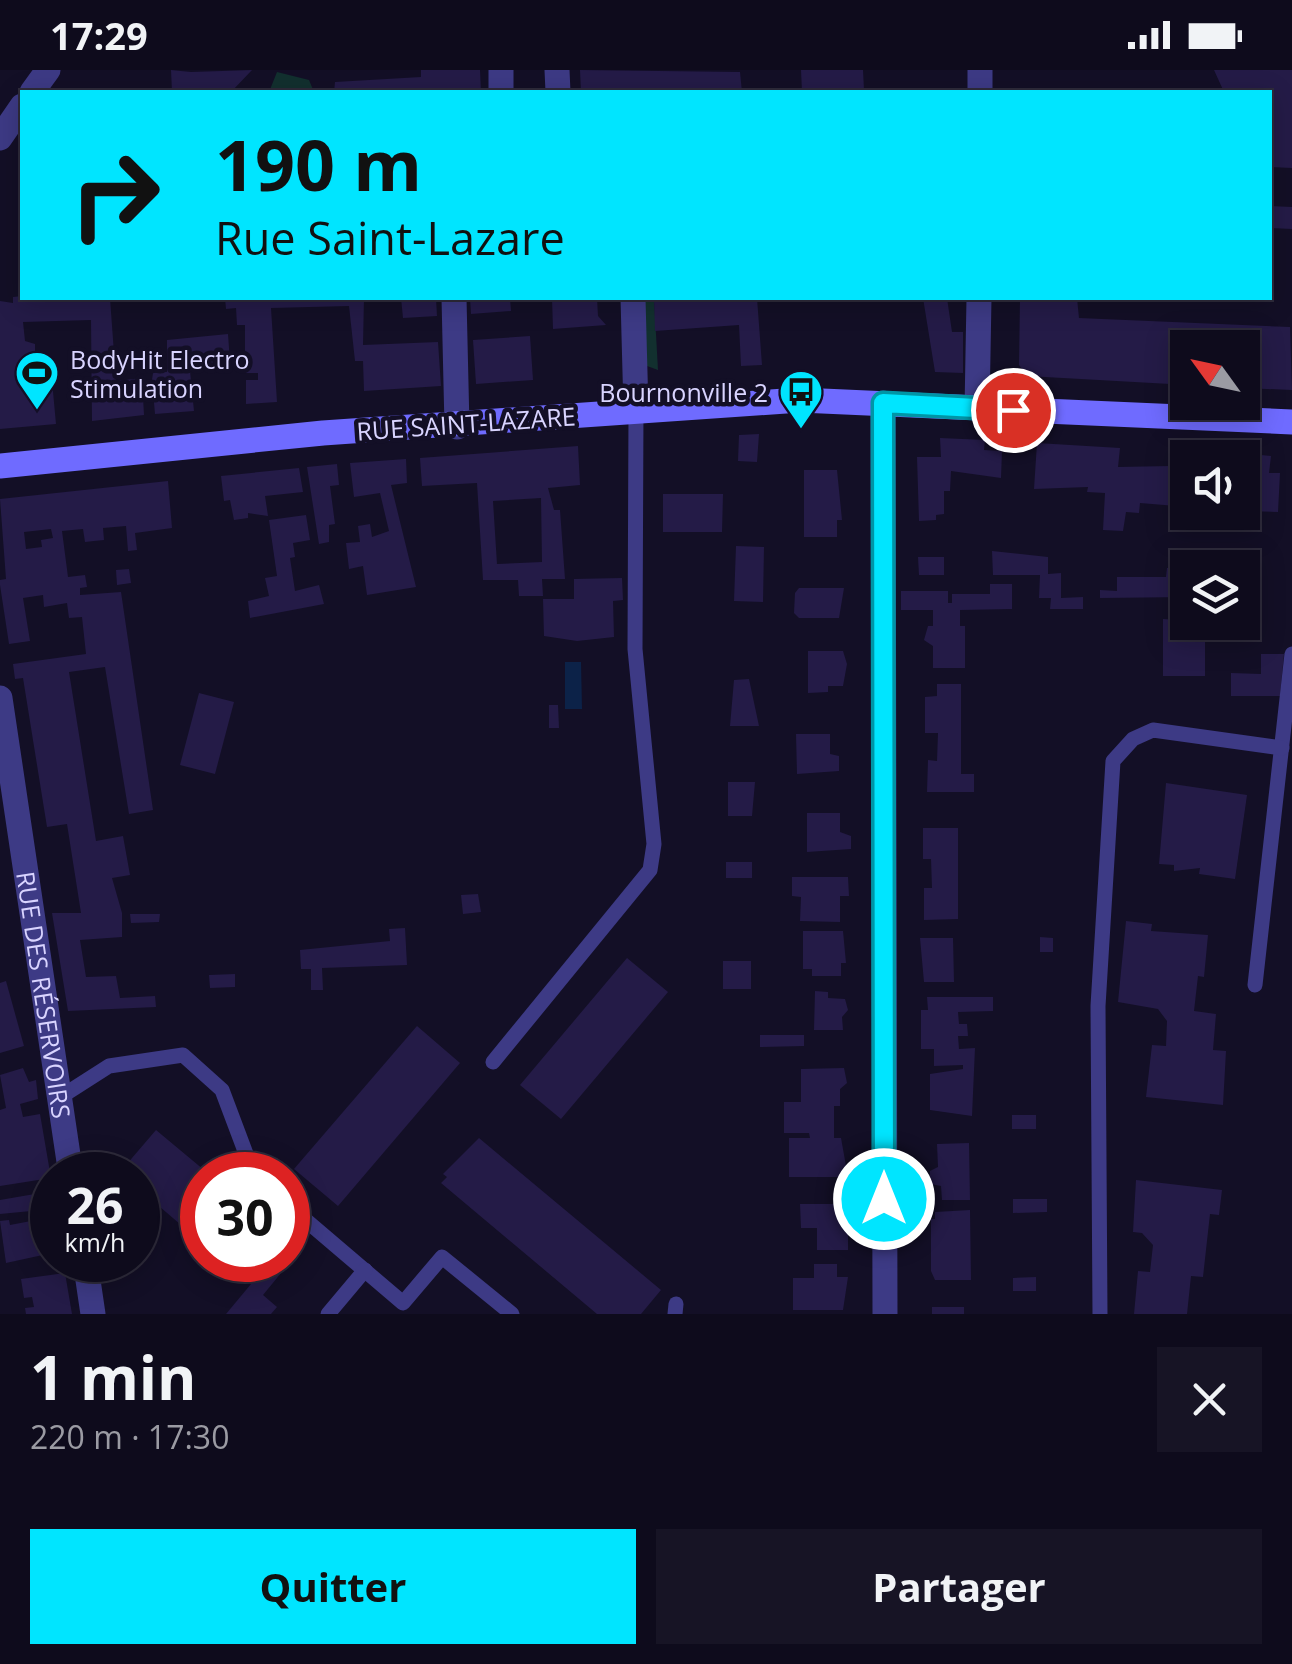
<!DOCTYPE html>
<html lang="fr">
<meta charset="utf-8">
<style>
:root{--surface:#0e0b1c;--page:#171425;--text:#f1f3f6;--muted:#9b9ba3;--line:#2e2b3b;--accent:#00e5ff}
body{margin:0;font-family:"Open Sans",sans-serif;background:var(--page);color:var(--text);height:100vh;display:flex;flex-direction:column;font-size:38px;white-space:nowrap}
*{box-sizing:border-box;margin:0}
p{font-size:32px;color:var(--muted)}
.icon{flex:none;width:55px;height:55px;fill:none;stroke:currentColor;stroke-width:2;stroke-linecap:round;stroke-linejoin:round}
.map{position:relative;height:1244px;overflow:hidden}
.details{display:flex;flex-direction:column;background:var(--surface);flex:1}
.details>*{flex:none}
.top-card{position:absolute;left:20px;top:20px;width:1252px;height:210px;border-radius:0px;box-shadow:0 5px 25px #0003,0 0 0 2px var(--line);background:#00e5ff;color:#111;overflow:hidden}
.needle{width:65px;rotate:303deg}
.fabs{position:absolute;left:1170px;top:260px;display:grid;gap:20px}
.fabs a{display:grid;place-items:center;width:90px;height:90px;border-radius:0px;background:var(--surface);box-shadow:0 5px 25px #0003,0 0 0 2px var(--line);font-size:50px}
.speed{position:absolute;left:30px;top:1082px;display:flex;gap:20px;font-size:50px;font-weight:700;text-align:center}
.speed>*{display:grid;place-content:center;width:130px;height:130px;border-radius:50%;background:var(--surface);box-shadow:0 5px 25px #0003,0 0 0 2px var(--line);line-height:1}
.speed small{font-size:25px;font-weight:400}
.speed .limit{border:15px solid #d22;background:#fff;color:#111}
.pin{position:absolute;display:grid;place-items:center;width:85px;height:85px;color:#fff;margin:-42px;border:5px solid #fff;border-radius:50%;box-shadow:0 2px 10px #0007}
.me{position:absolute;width:110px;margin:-55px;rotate:0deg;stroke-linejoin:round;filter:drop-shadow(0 0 8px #0008)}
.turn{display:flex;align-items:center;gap:35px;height:210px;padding:0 30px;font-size:45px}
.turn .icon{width:130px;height:130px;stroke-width:2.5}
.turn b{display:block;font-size:70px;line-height:85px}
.round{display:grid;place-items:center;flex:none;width:105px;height:105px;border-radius:0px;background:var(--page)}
.headline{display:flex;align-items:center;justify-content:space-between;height:170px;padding:0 30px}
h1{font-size:60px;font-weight:700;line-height:75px}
.button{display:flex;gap:20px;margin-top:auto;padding:20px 30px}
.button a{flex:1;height:115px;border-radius:0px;background:var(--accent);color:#111;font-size:40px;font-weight:700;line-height:115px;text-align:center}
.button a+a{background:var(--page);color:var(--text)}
.status{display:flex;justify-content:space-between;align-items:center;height:70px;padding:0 50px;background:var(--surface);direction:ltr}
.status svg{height:28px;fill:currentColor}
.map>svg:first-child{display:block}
.green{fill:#12302f}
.water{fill:#0c2248}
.building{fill:#241b47;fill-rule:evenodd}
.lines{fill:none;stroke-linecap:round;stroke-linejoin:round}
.service{stroke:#3d3a85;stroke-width:15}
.minor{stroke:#3d3a85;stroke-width:25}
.secondary{stroke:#6f6bff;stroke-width:25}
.route-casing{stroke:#0095a6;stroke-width:25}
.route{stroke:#00e5ff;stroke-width:18}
.labels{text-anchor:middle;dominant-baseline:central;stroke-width:9;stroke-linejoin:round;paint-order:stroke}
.poi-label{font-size:25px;fill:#d9d4ff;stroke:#130f26;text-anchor:start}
.street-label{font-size:25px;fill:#d9d4ff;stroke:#130f26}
</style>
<div class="status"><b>17:29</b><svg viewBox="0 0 49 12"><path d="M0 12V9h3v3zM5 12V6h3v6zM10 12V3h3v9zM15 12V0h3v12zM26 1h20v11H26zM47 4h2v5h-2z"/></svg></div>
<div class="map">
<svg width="1292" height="1244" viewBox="0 0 1292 1244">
<rect width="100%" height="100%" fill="#130f26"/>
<!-- green -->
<g class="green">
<polygon points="277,2 309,10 314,22 269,22"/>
<polygon points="644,228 654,228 658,300 647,296"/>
</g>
<!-- water -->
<polygon class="water" points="565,592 581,592 582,639 565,639"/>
<!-- building -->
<g class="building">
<polygon points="171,0 191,2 252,0 231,22 172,22"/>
<polygon points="421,0 480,0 481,22 334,22 335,12 421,7"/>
<polygon points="580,0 740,2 742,22 581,22"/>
<polygon points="801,0 863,0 864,20 802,22"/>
<polygon points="1214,0 1292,0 1292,98 1270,97 1270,22 1224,22"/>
<polygon points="1270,136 1292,137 1292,159 1270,158"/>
<polygon points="22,226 110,228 116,311 142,308 144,345 92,351 91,250 23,252 25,271 35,274 35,290 50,289 56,354 0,359 0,231 13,233 13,227"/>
<polygon points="225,228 364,228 363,275 438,272 441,316 364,321 363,291 355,291 349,236 271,238 277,332 246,334 246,310 258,310 258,303 245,303 245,255 237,255 236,238 226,239"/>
<polygon points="401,228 436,228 437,246 403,248"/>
<polygon points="470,228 510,228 511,241 471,244"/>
<polygon points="552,228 597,228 598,246 606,255 553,259"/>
<polygon points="654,228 757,228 762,295 741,296 739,255 655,261"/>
<polygon points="923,228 947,228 952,262 963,262 963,303 935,302"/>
<polygon points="1020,228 1077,228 1079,248 1290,257 1292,320 1242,318 1242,278 1188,278 1188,315 1027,306 1019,295"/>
<polygon points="228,264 230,292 190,301 194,341 155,344 152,310 153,303 167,302 167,270"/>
<polygon points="530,266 533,310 476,314 473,270"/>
<polygon points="759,364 757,392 738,391 739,365"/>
<polygon points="940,368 985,370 984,380 1002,381 1001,408 951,401 950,421 944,421 944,444 936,445 936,450 919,451 917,387 941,387"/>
<polygon points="1037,373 1120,378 1118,397 1171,396 1172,380 1235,384 1235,388 1188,388 1188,437 1140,433 1139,443 1126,442 1123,461 1103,460 1105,423 1087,422 1088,417 1034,419"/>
<path d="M578 376 580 415 548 418 554 440H560L565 509H542L543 526H519L518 510H483L477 413 422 416 420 388ZM541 428 542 492 497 494 493 431Z"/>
<polygon points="1261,385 1271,386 1269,403 1280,403 1278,442 1243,441 1242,386"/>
<polygon points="406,389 407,413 391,415 416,517 367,525 363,496 349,499 346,473 360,472 358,456 370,454 372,467 389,461 380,423 354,427 350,393"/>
<polygon points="337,394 339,415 330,416 335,454 329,455 329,472 319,474 307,397"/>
<polygon points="299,398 303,422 265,426 268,446 248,443 248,448 234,450 230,430 224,431 221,406"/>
<polygon points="804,400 837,400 842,450 837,450 837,467 804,467"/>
<path d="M168 411 172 458 135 463 137 480 128 481 126 456 103 458 104 470 94 471 85 472 83 459 62 461 68 507 85 505 87 517 80 518V525L121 522 153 740 129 744 105 597 69 602 96 771 123 766 130 805 112 808 122 843V867L80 870 86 907 116 906 120 928 155 926 156 937 68 941 52 843H81L67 754 47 757 23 608 15 609 13 594 86 584 82 547 69 548 67 533 44 537 43 525 23 528 30 571 9 574 0 515V510L6 509 0 429ZM51 459 53 468 41 470 42 477 26 479 24 462Z"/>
<polygon points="663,424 723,424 722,462 663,462"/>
<polygon points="306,445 310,470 293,473 295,487 290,488 295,521 319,515 324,534 250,548 248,531 269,526 265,508 277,506 269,450"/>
<polygon points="736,476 764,477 763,532 734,531"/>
<polygon points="992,481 1048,487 1048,504 1061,503 1061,528 1083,527 1083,539 1050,539 1051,528 1039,528 1040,505 993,505"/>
<polygon points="918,487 944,487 944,505 919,505"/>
<polygon points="1167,498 1188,498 1188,527 1100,528 1100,520 1117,521 1117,507 1166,507"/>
<polygon points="129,499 131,513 117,515 116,500"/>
<polygon points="622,508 623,530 613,531 614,567 577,571 544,566 543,529 574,529 574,509"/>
<polygon points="990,514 1012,514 1012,539 960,540 960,556 965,556 965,598 933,598 933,576 924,570 928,556 933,556 933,540 901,540 901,521 948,521 948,533 952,533 952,524 990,524"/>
<polygon points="799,518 844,518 839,548 799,548 794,543 795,523"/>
<polygon points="1163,549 1205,552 1205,606 1163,606"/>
<polygon points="808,581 843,581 847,594 843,616 828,616 828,622 808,623"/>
<polygon points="1261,584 1284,584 1280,626 1231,626 1231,603 1261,604"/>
<polygon points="749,609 759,656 730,656 734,610"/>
<polygon points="937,614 961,614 961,704 974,704 974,722 927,722 928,690 937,691 938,663 925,663 925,627 937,626"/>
<polygon points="199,623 234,632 215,704 180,695"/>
<polygon points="549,635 558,635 559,658 549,658"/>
<polygon points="796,664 830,664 830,684 839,686 839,701 797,704"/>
<polygon points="728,712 755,712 752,746 728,746"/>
<polygon points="1166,713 1247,725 1235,809 1199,804 1200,798 1174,801 1174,795 1159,794"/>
<polygon points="807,743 840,743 840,762 851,766 851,779 807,782"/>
<polygon points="923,758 958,758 958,849 924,850 924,818 932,818 931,789 923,789"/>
<rect x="726" y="792" width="26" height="16"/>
<polygon points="792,807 848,807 849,826 840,826 840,852 800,851 801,827 792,826"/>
<polygon points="478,824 481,842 463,844 461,825"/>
<polygon points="130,844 160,844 159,852 131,853"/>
<polygon points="1126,851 1152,854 1151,861 1208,865 1204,907 1198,906 1194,941 1216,944 1213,980 1226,981 1223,1035 1146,1027 1152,975 1166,976 1167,951 1158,939 1118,932"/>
<polygon points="405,858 407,895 322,898 323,920 311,920 311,899 301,899 300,880 390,871 389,859"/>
<polygon points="803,861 843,861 846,893 841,893 841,906 812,906 812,899 803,899"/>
<polygon points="1040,867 1053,868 1053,882 1040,882"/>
<polygon points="920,868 953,868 954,912 924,912"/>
<polygon points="627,888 668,922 561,1049 520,1015"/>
<rect x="723" y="891" width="28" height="28"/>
<polygon points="235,904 235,917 210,918 209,905"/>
<polygon points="6,911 24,976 0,983 0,913"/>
<polygon points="815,921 828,922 828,928 845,929 848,940 842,947 843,960 814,960"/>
<polygon points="927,927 993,927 993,941 958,942 959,954 967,954 968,966 958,966 959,979 975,978 972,1046 930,1040 930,1004 963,999 963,995 934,996 934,979 921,979 921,940 928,940"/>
<polygon points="417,956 460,993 338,1136 294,1099"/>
<polygon points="760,965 804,965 804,976 760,977"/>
<polygon points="23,998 29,1012 36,1010 38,1029 20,1034 23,1047 40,1044 51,1108 0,1116 0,1040 6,1038 0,1005"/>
<polygon points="844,998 847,1013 840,1019 840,1036 834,1036 834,1068 841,1068 848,1107 789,1107 789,1068 810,1068 809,1063 784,1063 784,1032 801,1032 801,999"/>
<rect x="1012" y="1045" width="24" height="14"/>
<polygon points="156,1060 210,1105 202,1105 202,1173 138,1118 138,1105 120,1102"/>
<polygon points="479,1068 661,1220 641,1244 597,1244 441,1113 447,1107 443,1104"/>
<polygon points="969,1073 970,1130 942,1130 941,1116 930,1114 930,1101 938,1097 937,1074"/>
<polygon points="1136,1110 1222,1120 1219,1145 1210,1144 1203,1207 1191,1206 1187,1244 1134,1244 1138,1201 1150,1202 1153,1175 1142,1163 1133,1162"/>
<polygon points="52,1121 52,1139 0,1144 0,1130"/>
<polygon points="1013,1129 1047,1129 1047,1142 1013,1143"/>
<polygon points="800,1134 848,1134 848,1180 817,1180 817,1158 801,1158"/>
<polygon points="970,1140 971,1210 935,1210 931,1201 931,1149 935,1149 935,1142"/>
<polygon points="9,1150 10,1155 31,1151 34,1167 52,1163 52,1183 6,1193 0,1151"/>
<polygon points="288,1170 300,1180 263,1225 277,1237 271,1244 226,1244 251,1214 223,1190 288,1190"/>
<polygon points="814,1194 837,1194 837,1207 848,1207 843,1240 793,1240 793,1208 814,1208"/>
<polygon points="65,1203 72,1244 26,1244 25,1238 34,1237 32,1227 24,1228 21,1209"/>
<polygon points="1036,1207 1036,1221 1013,1221 1013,1208"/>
<rect x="932" y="1237" width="32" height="7"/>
</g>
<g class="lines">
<!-- service -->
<g class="service">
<polyline points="1255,915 1292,584"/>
<polyline points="493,992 650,800 654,774 635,579 636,340"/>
<polyline points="59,1028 109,996 183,985 222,1020 254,1105"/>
<polyline points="288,1135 403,1233 442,1187 512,1244"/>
<polyline points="328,1244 365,1200"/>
<polyline points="675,1244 676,1234"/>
<polyline points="1100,1244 1098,936 1113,691 1133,669 1153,660 1282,678"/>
</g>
<!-- minor -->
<g class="minor">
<polyline points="501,0 501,22"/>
<polyline points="557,0 558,22"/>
<polyline points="32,22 48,0"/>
<polyline points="980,22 980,0"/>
<polyline points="0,68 22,36"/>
<polyline points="454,228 457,357"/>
<polyline points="633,228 636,340"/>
<polyline points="883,333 885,1244"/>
<polyline points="977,339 979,228"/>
<path id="s1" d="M0 628 71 1105"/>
<polyline points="85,1190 93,1244"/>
</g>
<!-- secondary -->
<polyline class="secondary" points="0,396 323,363 800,330 1292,352"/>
</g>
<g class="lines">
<defs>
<polyline id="route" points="884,1129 883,333 1013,340"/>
</defs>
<!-- route casing -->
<use href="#route" class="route-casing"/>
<!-- route -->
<use href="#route" class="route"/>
</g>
<!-- icons -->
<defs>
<symbol id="stadium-pin" viewBox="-11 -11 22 30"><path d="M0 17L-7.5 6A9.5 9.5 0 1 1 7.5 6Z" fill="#00e5ff" stroke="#130f26"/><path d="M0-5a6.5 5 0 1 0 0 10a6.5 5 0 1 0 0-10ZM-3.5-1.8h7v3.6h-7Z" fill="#111"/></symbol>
<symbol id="bus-pin" viewBox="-11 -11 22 30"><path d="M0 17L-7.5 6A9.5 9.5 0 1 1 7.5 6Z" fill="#00e5ff" stroke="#130f26"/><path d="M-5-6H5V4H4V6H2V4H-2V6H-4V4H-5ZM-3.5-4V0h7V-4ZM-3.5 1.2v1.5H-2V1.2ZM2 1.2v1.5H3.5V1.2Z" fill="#111"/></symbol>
</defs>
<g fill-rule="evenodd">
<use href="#stadium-pin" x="12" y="278" width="50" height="68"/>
<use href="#bus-pin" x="776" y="297" width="50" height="68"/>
</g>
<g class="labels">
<!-- poi labels -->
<g class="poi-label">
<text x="70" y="289">BodyHit Electro<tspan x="70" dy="29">Stimulation</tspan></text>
<text x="768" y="322" text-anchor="end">Bournonville 2</text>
</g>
<!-- street labels -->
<g class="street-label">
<text transform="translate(466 353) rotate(-4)">RUE SAINT-LAZARE</text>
<text stroke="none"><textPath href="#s1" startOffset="300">RUE DES RÉSERVOIRS</textPath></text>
</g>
</g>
</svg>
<div class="fabs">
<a><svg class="needle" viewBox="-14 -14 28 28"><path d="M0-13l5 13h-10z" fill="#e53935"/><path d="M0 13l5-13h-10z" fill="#9b9ba3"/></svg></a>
<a><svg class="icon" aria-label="sound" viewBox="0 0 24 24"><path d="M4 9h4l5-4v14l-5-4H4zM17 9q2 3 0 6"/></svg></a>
<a><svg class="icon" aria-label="layers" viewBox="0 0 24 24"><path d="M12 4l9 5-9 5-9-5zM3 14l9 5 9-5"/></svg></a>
</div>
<div class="speed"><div>26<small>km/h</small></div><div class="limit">30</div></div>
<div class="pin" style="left:1013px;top:340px;background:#d93025"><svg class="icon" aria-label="arrive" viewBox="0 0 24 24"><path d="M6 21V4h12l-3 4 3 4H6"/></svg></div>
<svg class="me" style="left:884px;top:1129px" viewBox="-20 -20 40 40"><circle r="17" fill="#00e5ff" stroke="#fff" stroke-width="3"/><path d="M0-11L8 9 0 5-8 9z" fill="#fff"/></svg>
<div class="top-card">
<div class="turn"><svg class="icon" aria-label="right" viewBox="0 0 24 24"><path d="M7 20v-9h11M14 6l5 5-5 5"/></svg><div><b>190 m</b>Rue Saint-Lazare</div></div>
</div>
</div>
<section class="details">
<div class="headline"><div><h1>1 min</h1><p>220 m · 17:30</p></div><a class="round"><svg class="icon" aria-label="close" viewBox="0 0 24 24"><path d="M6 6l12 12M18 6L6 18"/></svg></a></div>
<div class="button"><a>Quitter</a><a>Partager</a></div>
</section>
